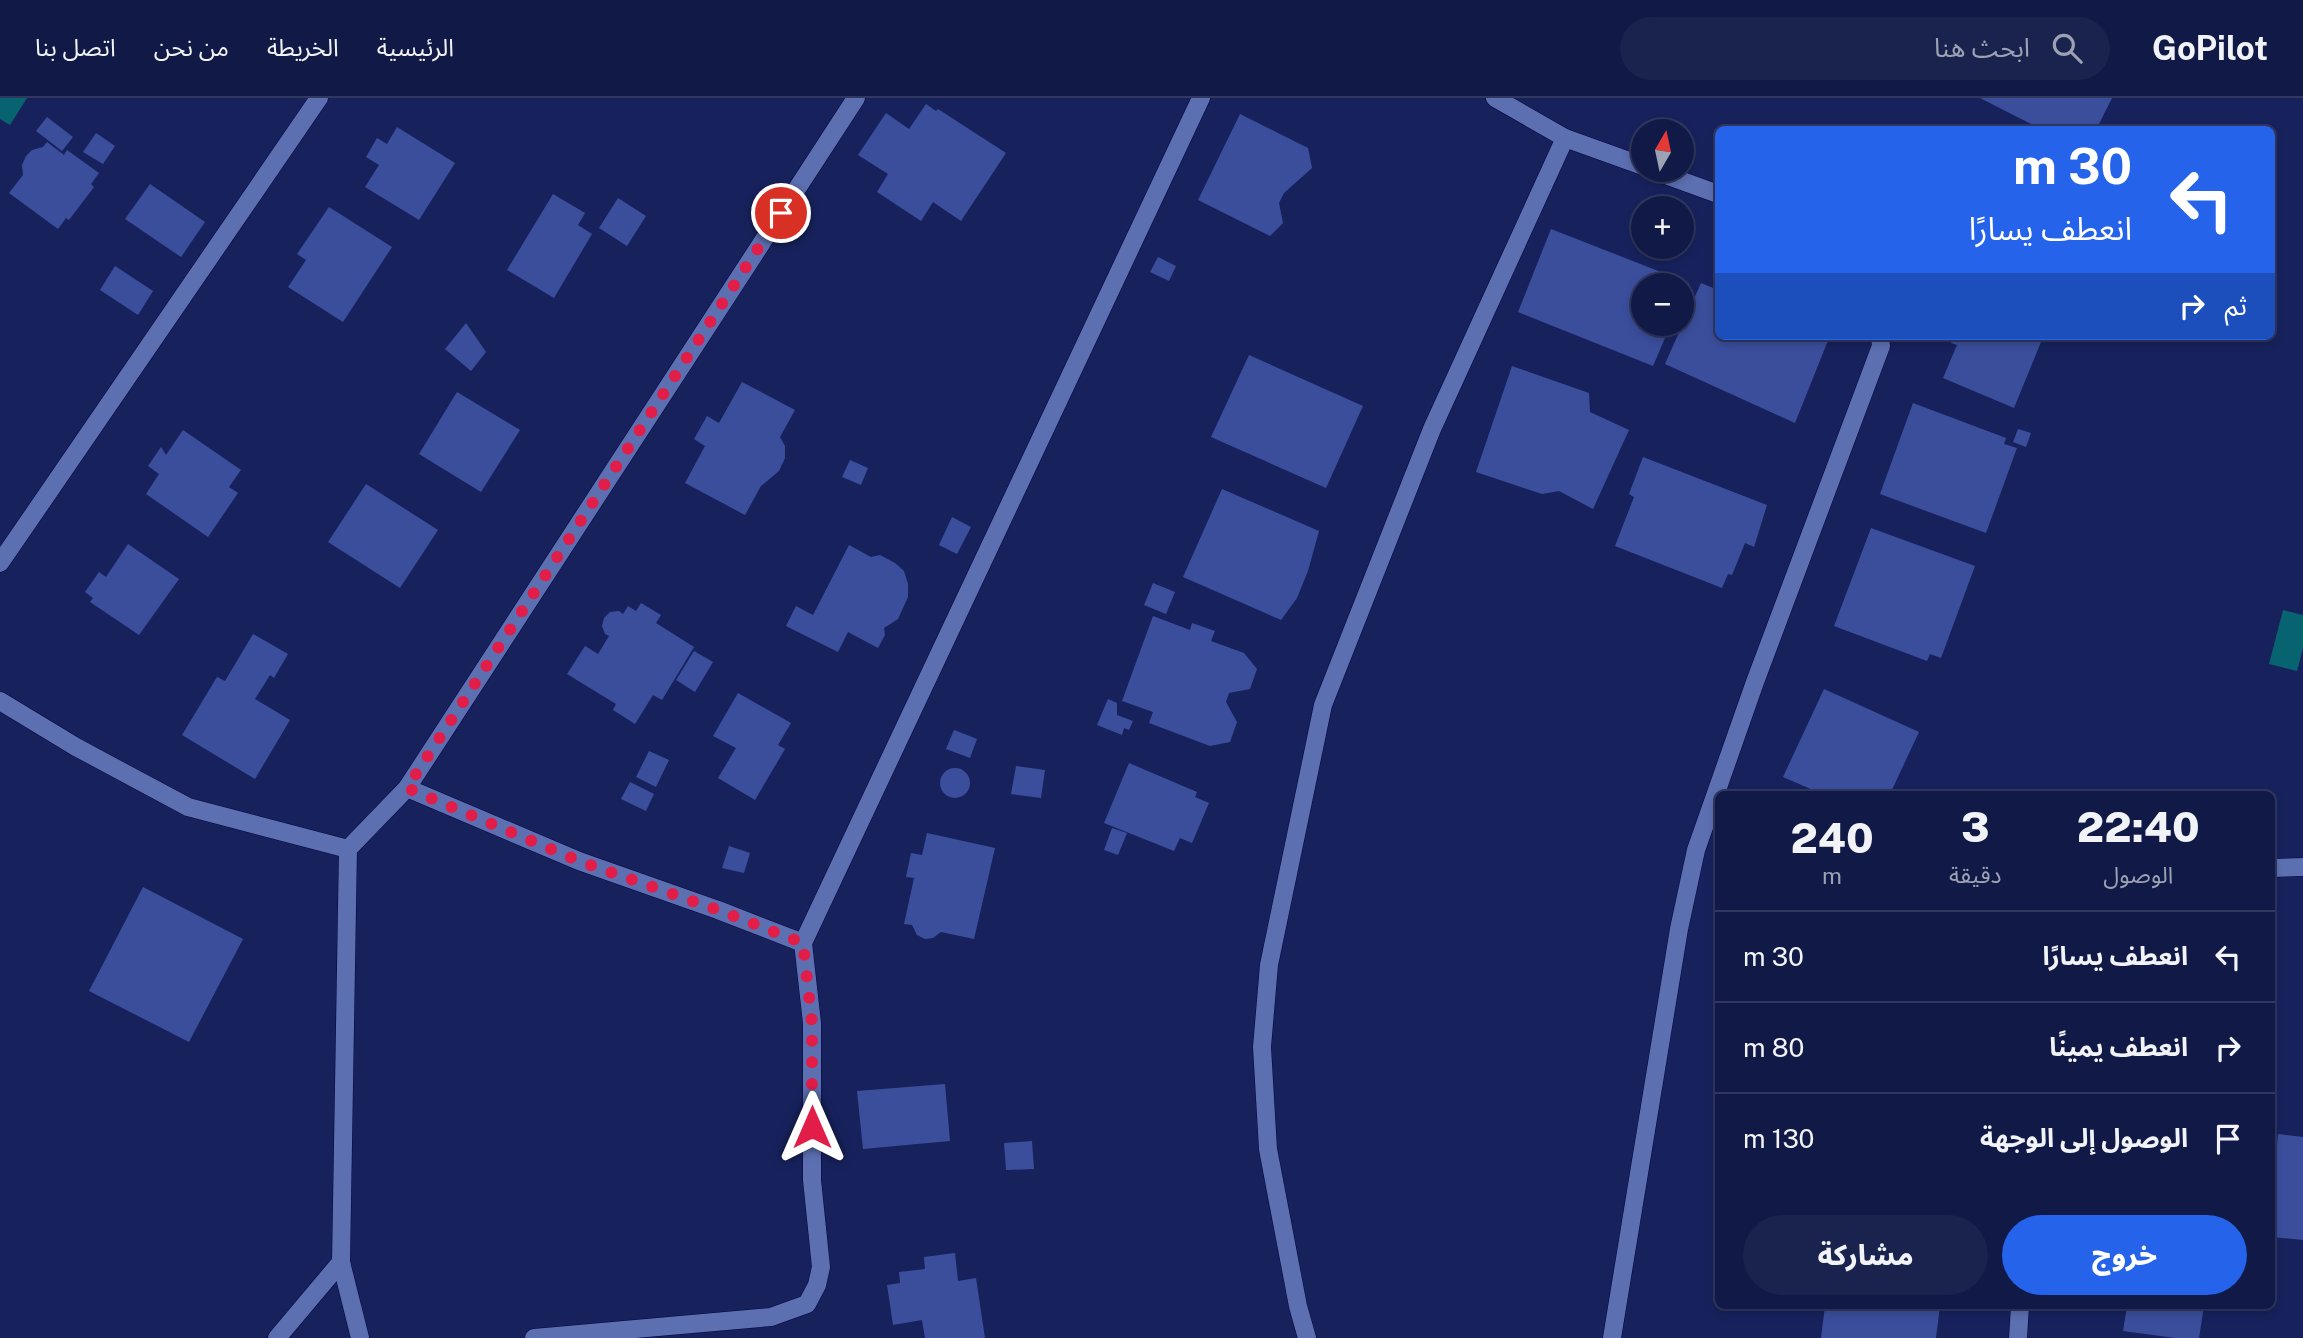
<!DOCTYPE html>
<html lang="ar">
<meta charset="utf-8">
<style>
:root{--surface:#111a46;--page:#1a234d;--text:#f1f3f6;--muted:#9ca1b3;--line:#30385f;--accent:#2563eb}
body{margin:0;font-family:"Public Sans","Noto Sans Arabic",sans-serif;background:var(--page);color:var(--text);direction:rtl;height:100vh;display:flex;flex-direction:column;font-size:26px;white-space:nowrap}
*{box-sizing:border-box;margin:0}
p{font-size:23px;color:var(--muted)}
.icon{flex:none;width:38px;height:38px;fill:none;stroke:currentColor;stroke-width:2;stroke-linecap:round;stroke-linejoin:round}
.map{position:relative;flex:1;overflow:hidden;direction:ltr}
.sheet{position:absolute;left:1715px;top:693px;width:560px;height:518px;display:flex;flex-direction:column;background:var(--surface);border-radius:10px;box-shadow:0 4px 10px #0003,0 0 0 2px var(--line);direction:rtl}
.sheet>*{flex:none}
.hud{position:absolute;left:1715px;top:28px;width:560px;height:214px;border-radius:10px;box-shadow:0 4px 10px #0003,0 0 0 2px var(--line);direction:rtl;background:#2563eb;color:#fff;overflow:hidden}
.needle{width:46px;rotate:9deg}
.tools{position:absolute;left:1631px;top:21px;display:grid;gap:14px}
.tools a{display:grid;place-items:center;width:63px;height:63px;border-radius:50%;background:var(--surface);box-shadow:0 4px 10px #0003,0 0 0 2px var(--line);font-size:35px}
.pin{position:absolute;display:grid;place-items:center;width:60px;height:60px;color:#fff;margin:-30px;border:4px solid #fff;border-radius:50%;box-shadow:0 2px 7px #0007}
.me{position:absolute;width:77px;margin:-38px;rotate:0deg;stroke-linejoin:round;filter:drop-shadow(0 0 5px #0008)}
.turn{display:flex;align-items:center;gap:24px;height:147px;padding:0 28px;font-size:32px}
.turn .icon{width:91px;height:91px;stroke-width:2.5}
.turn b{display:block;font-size:49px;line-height:60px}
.then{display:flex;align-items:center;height:66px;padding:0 28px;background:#0003;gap:14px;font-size:26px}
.eta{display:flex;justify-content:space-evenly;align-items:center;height:119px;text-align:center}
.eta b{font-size:42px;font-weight:800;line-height:49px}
.action{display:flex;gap:14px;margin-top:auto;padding:14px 28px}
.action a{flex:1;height:80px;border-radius:42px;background:var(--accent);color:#fff;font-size:28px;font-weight:800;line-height:80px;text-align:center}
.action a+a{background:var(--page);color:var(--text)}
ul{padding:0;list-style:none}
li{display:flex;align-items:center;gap:21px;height:91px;padding:0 28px;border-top:2px solid var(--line)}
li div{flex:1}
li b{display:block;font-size:26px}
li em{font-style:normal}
header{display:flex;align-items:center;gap:42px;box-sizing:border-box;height:98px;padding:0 35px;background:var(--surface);border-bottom:2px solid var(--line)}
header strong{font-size:33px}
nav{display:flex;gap:38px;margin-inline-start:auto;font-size:24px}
.search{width:490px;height:63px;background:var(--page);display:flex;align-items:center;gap:18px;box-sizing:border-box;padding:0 24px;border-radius:38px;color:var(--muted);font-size:26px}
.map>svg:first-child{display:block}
.water{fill:#076370}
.building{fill:#3b4e9c}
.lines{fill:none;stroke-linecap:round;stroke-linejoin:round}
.street-casing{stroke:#060440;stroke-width:19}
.street{stroke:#5c6fb1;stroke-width:18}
.route{stroke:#e11d48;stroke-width:12;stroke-dasharray:0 21.6}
</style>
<header>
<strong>GoPilot</strong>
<div class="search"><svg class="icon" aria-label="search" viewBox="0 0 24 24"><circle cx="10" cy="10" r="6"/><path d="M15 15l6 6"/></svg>ابحث هنا</div>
<nav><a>الرئيسية</a><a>الخريطة</a><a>من نحن</a><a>اتصل بنا</a></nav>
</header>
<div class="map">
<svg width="2303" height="1240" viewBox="0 0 2303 1240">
<rect width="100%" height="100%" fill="#17225d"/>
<!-- water -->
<g class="water">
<polygon points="0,0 27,0 10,27 0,21"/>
<polygon points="2283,512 2303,517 2303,550 2297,573 2269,566"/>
</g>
<!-- building -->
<g class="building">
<polygon points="1980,0 2112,0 2096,32 2043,32"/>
<polygon points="926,6 936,13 938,11 1006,55 961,123 933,104 921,123 877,94 888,76 858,57 886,15 909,31"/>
<polygon points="1240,16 1308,50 1312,70 1284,95 1279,105 1283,125 1270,138 1198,102"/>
<polygon points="47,19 73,39 62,53 36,33"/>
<polygon points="397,29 455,65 419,122 365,89 379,67 366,59 377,40 387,46"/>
<polygon points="96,35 115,48 103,66 83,54"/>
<polygon points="47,44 64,57 67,52 99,75 91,86 94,89 69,122 66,120 58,131 9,95 23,77 22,67 26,58 32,52 43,49"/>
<polygon points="150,86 205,124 181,159 125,121"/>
<polygon points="553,96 585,115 578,127 592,136 554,200 507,172"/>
<polygon points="618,100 646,118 627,148 599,130"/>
<polygon points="329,109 392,149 343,224 288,189 306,162 297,156"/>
<polygon points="1551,131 1689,185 1682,201 1682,187 1643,187 1643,226 1671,226 1653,268 1518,214"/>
<polygon points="1158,159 1176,168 1169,183 1150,174"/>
<polygon points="115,168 153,193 138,217 100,192"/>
<polygon points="1701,185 1718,192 1718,238 1829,240 1795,325 1665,266"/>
<polygon points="466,225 486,254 471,273 445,251"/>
<polygon points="1954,238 2026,238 2041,244 2014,310 1943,280 1957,247 1951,245"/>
<polygon points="1249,257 1363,308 1326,390 1211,339"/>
<polygon points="1512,268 1589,295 1590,314 1629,332 1593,411 1559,393 1542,396 1476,374"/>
<polygon points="742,284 795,312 780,339 785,348 785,360 779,373 761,388 745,417 685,385 705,348 694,341 707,318 719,325"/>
<polygon points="457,294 520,332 481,394 419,356"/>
<polygon points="1913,305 2006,340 2004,346 2017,350 1986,435 1880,396"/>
<polygon points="2018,331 2031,335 2026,349 2013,344"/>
<polygon points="183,332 241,372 229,389 238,395 208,439 146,396 159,376 148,368 161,349 166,357"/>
<polygon points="1643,359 1767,407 1754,449 1745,445 1732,477 1728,476 1722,490 1615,448 1634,399 1629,396"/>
<polygon points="850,362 868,370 861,387 842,379"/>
<polygon points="366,386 438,432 400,490 328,444"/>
<polygon points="1222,391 1319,433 1308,473 1297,500 1281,522 1183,479"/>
<polygon points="952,419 971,429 957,456 939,447"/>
<polygon points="1871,430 1975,468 1941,560 1930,556 1927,563 1834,528"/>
<polygon points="128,446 179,481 139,537 90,504 93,500 85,494 99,474 106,479"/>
<polygon points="849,447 871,459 880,457 895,465 904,473 908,486 908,499 898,521 884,530 885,537 878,550 848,534 838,554 786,528 796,508 813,517"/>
<polygon points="1153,485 1175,494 1166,516 1144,507"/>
<polygon points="641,505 661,517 656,525 694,549 662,602 653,597 635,626 613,612 616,606 567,576 585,548 598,556 609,538 605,536 602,528 604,520 610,514 619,513 623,516 628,508 636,513"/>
<polygon points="1153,518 1190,532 1192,525 1215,533 1211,543 1244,555 1257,571 1250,591 1229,595 1226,604 1237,624 1230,644 1210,648 1149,625 1153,614 1122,603"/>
<polygon points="253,536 288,556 274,580 270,577 255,601 290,622 255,681 182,637 217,579 225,583"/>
<polygon points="694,553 713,564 695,594 676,582"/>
<polygon points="1824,591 1919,634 1890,696 1822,696 1783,679"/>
<polygon points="738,595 791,625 778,647 785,651 755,702 718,680 736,650 713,638"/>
<polygon points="1108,601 1117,605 1117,617 1133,623 1129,632 1124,630 1122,637 1097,627"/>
<polygon points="954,632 977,641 970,660 946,651"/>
<polygon points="649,653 669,662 656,689 636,679"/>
<polygon points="1129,665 1197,694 1195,699 1209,705 1192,745 1180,740 1174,753 1104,725"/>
<polygon points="1016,668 1045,672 1041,700 1011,696"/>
<circle cx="955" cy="685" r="15"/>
<polygon points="630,684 654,696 646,713 621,701"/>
<polygon points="1112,730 1127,735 1118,757 1104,752"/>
<polygon points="927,735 995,750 974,841 941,834 933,840 925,841 917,837 912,827 904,826 914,780 906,779 911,755 922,757"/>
<polygon points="729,748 750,755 744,775 722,770"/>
<polygon points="143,789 243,841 189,944 89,893"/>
<polygon points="945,986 950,1043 863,1051 857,993"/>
<polygon points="2278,1036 2303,1039 2303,1142 2272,1139 2272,1099"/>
<polygon points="1032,1043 1034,1071 1006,1072 1004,1045"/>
<polygon points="955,1155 958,1183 976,1180 985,1240 925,1240 922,1222 893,1227 887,1187 900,1185 899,1174 925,1171 924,1159"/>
<polygon points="1825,1208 1940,1208 1936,1240 1821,1240"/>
<polygon points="2127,1208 2204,1208 2199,1240 2175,1240 2123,1233"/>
</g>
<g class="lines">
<defs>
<g id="street">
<polyline points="1495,0 1565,40 1643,68"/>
<polyline points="1652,72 1718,96"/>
<polyline points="0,465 319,0"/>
<polyline points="0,603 76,649 188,709 348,751"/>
<polyline points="407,690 579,763 718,812 803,845 1201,0"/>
<polyline points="2272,770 2303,769"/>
<polyline points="341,1164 360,1240"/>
<polyline points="277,1240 341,1164 348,751 407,690 856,0"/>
<polyline points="534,1240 771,1219 807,1206 817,1187 821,1169 812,1082 812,925 803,845"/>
<polyline points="1307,1240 1298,1208 1268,1051 1262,949 1269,867 1323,607 1432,331 1565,40"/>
<polyline points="1612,1240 1679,831 1696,752 1755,584 1881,248 1880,238"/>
<polyline points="2018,1240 2020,1208"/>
</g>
</defs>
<!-- street casing -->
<use href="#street" class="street-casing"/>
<!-- street -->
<use href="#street" class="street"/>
</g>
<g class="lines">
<!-- route -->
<polyline class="route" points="781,115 407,690 579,763 718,812 803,845 812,925 812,1029"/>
</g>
</svg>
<div class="tools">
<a><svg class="needle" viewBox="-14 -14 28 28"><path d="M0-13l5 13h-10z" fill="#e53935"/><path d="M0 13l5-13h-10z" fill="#9ca1b3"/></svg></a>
<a>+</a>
<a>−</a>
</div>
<div class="pin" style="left:781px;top:115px;background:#d93025"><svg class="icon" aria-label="arrive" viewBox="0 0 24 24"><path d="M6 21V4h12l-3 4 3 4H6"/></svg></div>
<svg class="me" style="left:812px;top:1029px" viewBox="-20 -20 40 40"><path d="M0-17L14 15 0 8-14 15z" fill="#e11d48" stroke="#fff" stroke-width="4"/></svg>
<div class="hud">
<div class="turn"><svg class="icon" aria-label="left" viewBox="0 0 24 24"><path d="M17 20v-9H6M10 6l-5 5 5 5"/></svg><div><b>30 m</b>انعطف يسارًا</div></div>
<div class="then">ثم<svg class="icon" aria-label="right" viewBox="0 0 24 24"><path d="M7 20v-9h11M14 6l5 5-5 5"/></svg></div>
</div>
<section class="sheet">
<div class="eta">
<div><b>22:40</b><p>الوصول</p></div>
<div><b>3</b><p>دقيقة</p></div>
<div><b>240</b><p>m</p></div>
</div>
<ul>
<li><svg class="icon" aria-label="left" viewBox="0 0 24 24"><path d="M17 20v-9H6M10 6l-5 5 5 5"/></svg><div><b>انعطف يسارًا</b></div><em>30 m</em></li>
<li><svg class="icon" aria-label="right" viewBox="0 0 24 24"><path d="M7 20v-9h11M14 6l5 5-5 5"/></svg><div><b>انعطف يمينًا</b></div><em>80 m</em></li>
<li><svg class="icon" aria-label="arrive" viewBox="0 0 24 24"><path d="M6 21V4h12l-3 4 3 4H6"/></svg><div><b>الوصول إلى الوجهة</b></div><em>130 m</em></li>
</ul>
<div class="action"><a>خروج</a><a>مشاركة</a></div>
</section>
</div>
